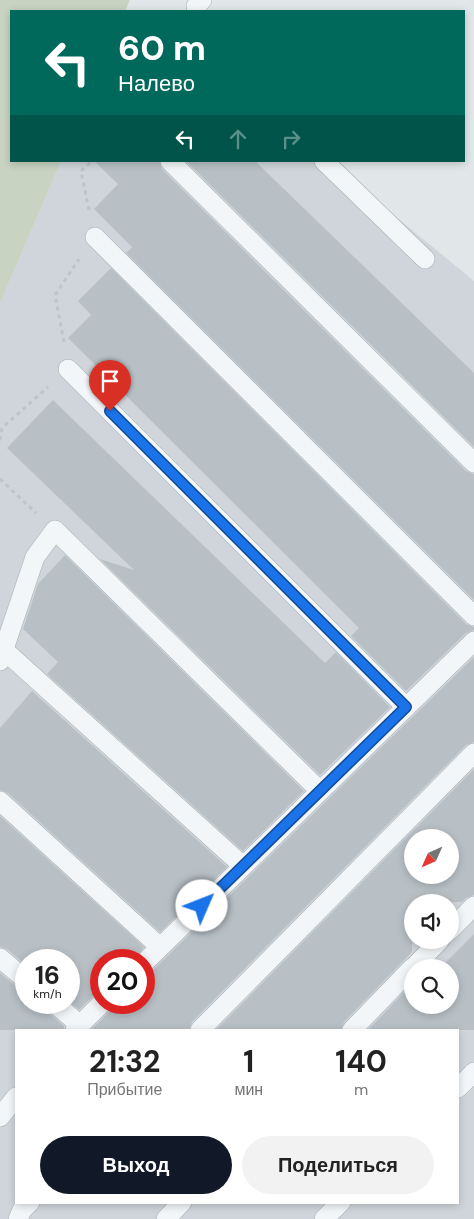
<!DOCTYPE html>
<html lang="ru">
<meta charset="utf-8">
<style>
:root{--surface:#fff;--page:#f2f2f2;--text:#222;--muted:#767676;--accent:#111827}
body{margin:0;font-family:"DM Sans",sans-serif;background:var(--page);color:var(--text);height:100vh;display:flex;flex-direction:column;font-size:19px;white-space:nowrap}
*{box-sizing:border-box;margin:0}
p{font-size:16px;color:var(--muted)}
.icon{flex:none;width:28px;height:28px;fill:none;stroke:currentColor;stroke-width:2;stroke-linecap:round;stroke-linejoin:round}
.map{position:relative;flex:1;overflow:hidden}
.sheet{position:absolute;left:15px;top:1029px;width:444px;height:175px;display:flex;flex-direction:column;background:var(--surface);border-radius:0px;box-shadow:0 2px 8px #0003}
.sheet>*{flex:none}
.top-card{position:absolute;left:10px;top:10px;width:455px;height:152px;border-radius:0px;box-shadow:0 2px 8px #0003;background:#00695c;color:#fff;overflow:hidden}
.needle{width:32px;rotate:225deg}
.buttons{position:absolute;left:404px;top:829px;display:grid;gap:10px}
.buttons a{display:grid;place-items:center;width:55px;height:55px;border-radius:50%;background:var(--surface);box-shadow:0 2px 8px #0003;font-size:25px}
.speed{position:absolute;left:15px;top:949px;display:flex;gap:10px;font-size:25px;font-weight:700;text-align:center}
.speed>*{display:grid;place-content:center;width:65px;height:65px;border-radius:50%;background:var(--surface);box-shadow:0 2px 8px #0003;line-height:1}
.speed small{font-size:12px;font-weight:400}
.speed .limit{border:8px solid #d22;background:#fff;color:#111}
.pin{position:absolute;display:grid;place-items:center;width:42px;height:42px;color:#fff;margin:-51px -21px;border-radius:50% 50% 50% 0;rotate:-45deg;box-shadow:0 0 5px #0007}
.pin .icon{rotate:45deg}
.me{position:absolute;width:55px;margin:-28px;rotate:46deg;stroke-linejoin:round;filter:drop-shadow(0 0 4px #0008)}
.turn{display:flex;align-items:center;gap:18px;height:105px;padding:0 25px;font-size:22px}
.turn .icon{width:65px;height:65px;stroke-width:2.5}
.turn b{display:block;font-size:35px;line-height:42px}
.lanes{display:flex;align-items:center;height:48px;padding:0 25px;background:#0003;justify-content:center;gap:25px;direction:ltr}
.lanes .off{opacity:.35}
.eta{display:flex;justify-content:space-evenly;align-items:center;height:85px;text-align:center}
.eta b{font-size:30px;font-weight:700;line-height:35px}
.primary-button{display:flex;gap:10px;margin-top:auto;padding:10px 25px}
.primary-button a{flex:1;height:58px;border-radius:30px;background:var(--accent);color:#fff;font-size:20px;font-weight:700;line-height:58px;text-align:center}
.primary-button a+a{background:var(--page);color:var(--text)}
.map>svg:first-child{display:block}
.built{fill:#cfd5db;fill-rule:evenodd}
.green{fill:#c9d3c2}
.building{fill:#b8c0c6;fill-rule:evenodd}
.lines{fill:none;stroke-linecap:round;stroke-linejoin:round}
.service-casing{stroke:#a6aeb3;stroke-width:20}
.path{stroke:#bec4c8;stroke-width:3;stroke-dasharray:4 4;stroke-linecap:butt}
.service{stroke:#f3f6f8;stroke-width:19}
.route-casing{stroke:#114b97;stroke-width:12}
.route{stroke:#1a73e8;stroke-width:9}
</style>
<div class="map">
<svg width="474" height="1219" viewBox="0 0 474 1219">
<rect width="100%" height="100%" fill="#e1e6e9"/>
<!-- built -->
<path class="built" d="M61 161H328L474 281V1219H0V303ZM412 838H450V875H412ZM412 902H450V940H412ZM26 960H69V1002H26ZM101 960H144V1002H101ZM412 968H450V1005H412ZM16 1030H458V1202H16Z"/>
<!-- green -->
<polygon class="green" points="0,0 130,0 125,11 11,11 11,161 61,161 0,303"/>
<!-- building -->
<g class="building">
<polygon points="94,161 159,161 162,169 466,471 474,474 474,600 126,253 132,247 94,209 118,184"/>
<polygon points="186,161 255,161 474,373 474,447"/>
<polygon points="111,268 466,624 474,627 474,630 466,633 406,691 351,636 359,628 68,338 91,315 78,301"/>
<polygon points="53,400 325,663 336,652 390,707 320,775 100,559 134,570 7,448"/>
<polygon points="65,555 304,791 243,851 47,674 58,662 23,629 38,584"/>
<polygon points="474,657 474,742 466,745 192,1022 189,1030 91,1030 111,1010 114,1002 144,1002 144,974 152,971"/>
<polygon points="32,691 227,867 160,932 8,793 0,790 0,728"/>
<path d="M474 769V895L466 898 462 902H412V952L344 1022 341 1030H216ZM412 838H450V875H412Z"/>
<polygon points="0,816 144,947 133,960 101,960 101,991 95,994 79,1010 69,1001 69,960 26,960 26,965 7,949 0,947"/>
<polygon points="474,934 474,1030 368,1030 412,984 412,1005 450,1005 450,968 440,968"/>
<polygon points="0,973 19,989 26,991 26,1002 42,1002 46,1011 64,1026 64,1030 0,1030"/>
</g>
<g class="lines">
<defs>
<g id="service">
<polyline points="197,11 196,6 202,0"/>
<polyline points="170,161 474,463"/>
<polyline points="324,161 425,259"/>
<polyline points="95,237 474,616"/>
<polyline points="68,369 406,707"/>
<polyline points="4,650 243,866"/>
<polyline points="0,661 35,557 55,530 320,791"/>
<polyline points="0,801 160,947"/>
<polyline points="450,930 474,906"/>
<polyline points="0,958 26,980"/>
<polyline points="144,963 474,641"/>
<polyline points="413,968 440,940"/>
<polyline points="53,1002 80,1025"/>
<polyline points="75,1030 103,1002"/>
<polyline points="200,1030 474,753"/>
<polyline points="352,1030 412,968"/>
<polyline points="458,1088 474,1072"/>
<polyline points="0,1117 16,1097"/>
<polyline points="18,1219 22,1210 30,1202"/>
<polyline points="166,1219 182,1202"/>
<polyline points="324,1219 341,1202"/>
</g>
</defs>
<!-- service casing -->
<use href="#service" class="service-casing"/>
<!-- path -->
<g class="path">
<polyline points="89,210 81,171 92,161"/>
<polyline points="64,342 55,295 79,259"/>
<polyline points="0,440 2,428 48,387"/>
<polyline points="0,479 36,513"/>
</g>
<!-- service -->
<use href="#service" class="service"/>
</g>
<g class="lines">
<defs>
<polyline id="route" points="110,411 406,707 202,906"/>
</defs>
<!-- route casing -->
<use href="#route" class="route-casing"/>
<!-- route -->
<use href="#route" class="route"/>
</g>
</svg>
<div class="buttons">
<a><svg class="needle" viewBox="-14 -14 28 28"><path d="M0-13l5 13h-10z" fill="#e53935"/><path d="M0 13l5-13h-10z" fill="#767676"/></svg></a>
<a><svg class="icon" aria-label="sound" viewBox="0 0 24 24"><path d="M4 9h4l5-4v14l-5-4H4zM17 9q2 3 0 6"/></svg></a>
<a><svg class="icon" aria-label="search" viewBox="0 0 24 24"><circle cx="10" cy="10" r="6"/><path d="M15 15l6 6"/></svg></a>
</div>
<div class="speed"><div>16<small>km/h</small></div><div class="limit">20</div></div>
<div class="pin" style="left:110px;top:411px;background:#d93025"><svg class="icon" aria-label="arrive" viewBox="0 0 24 24"><path d="M6 21V4h12l-3 4 3 4H6"/></svg></div>
<svg class="me" style="left:202px;top:906px" viewBox="-20 -20 40 40"><circle r="19" fill="#fff"/><path d="M0-13L10 11 0 6-10 11z" fill="#1a73e8"/></svg>
<div class="top-card">
<div class="turn"><svg class="icon" aria-label="left" viewBox="0 0 24 24"><path d="M17 20v-9H6M10 6l-5 5 5 5"/></svg><div><b>60 m</b>Налево</div></div>
<div class="lanes"><svg class="icon" aria-label="left" viewBox="0 0 24 24"><path d="M17 20v-9H6M10 6l-5 5 5 5"/></svg><svg class="icon off" aria-label="ahead" viewBox="0 0 24 24"><path d="M12 20V5M6 11l6-6 6 6"/></svg><svg class="icon off" aria-label="right" viewBox="0 0 24 24"><path d="M7 20v-9h11M14 6l5 5-5 5"/></svg></div>
</div>
<section class="sheet">
<div class="eta">
<div><b>21:32</b><p>Прибытие</p></div>
<div><b>1</b><p>мин</p></div>
<div><b>140</b><p>m</p></div>
</div>
<div class="primary-button"><a>Выход</a><a>Поделиться</a></div>
</section>
</div>
